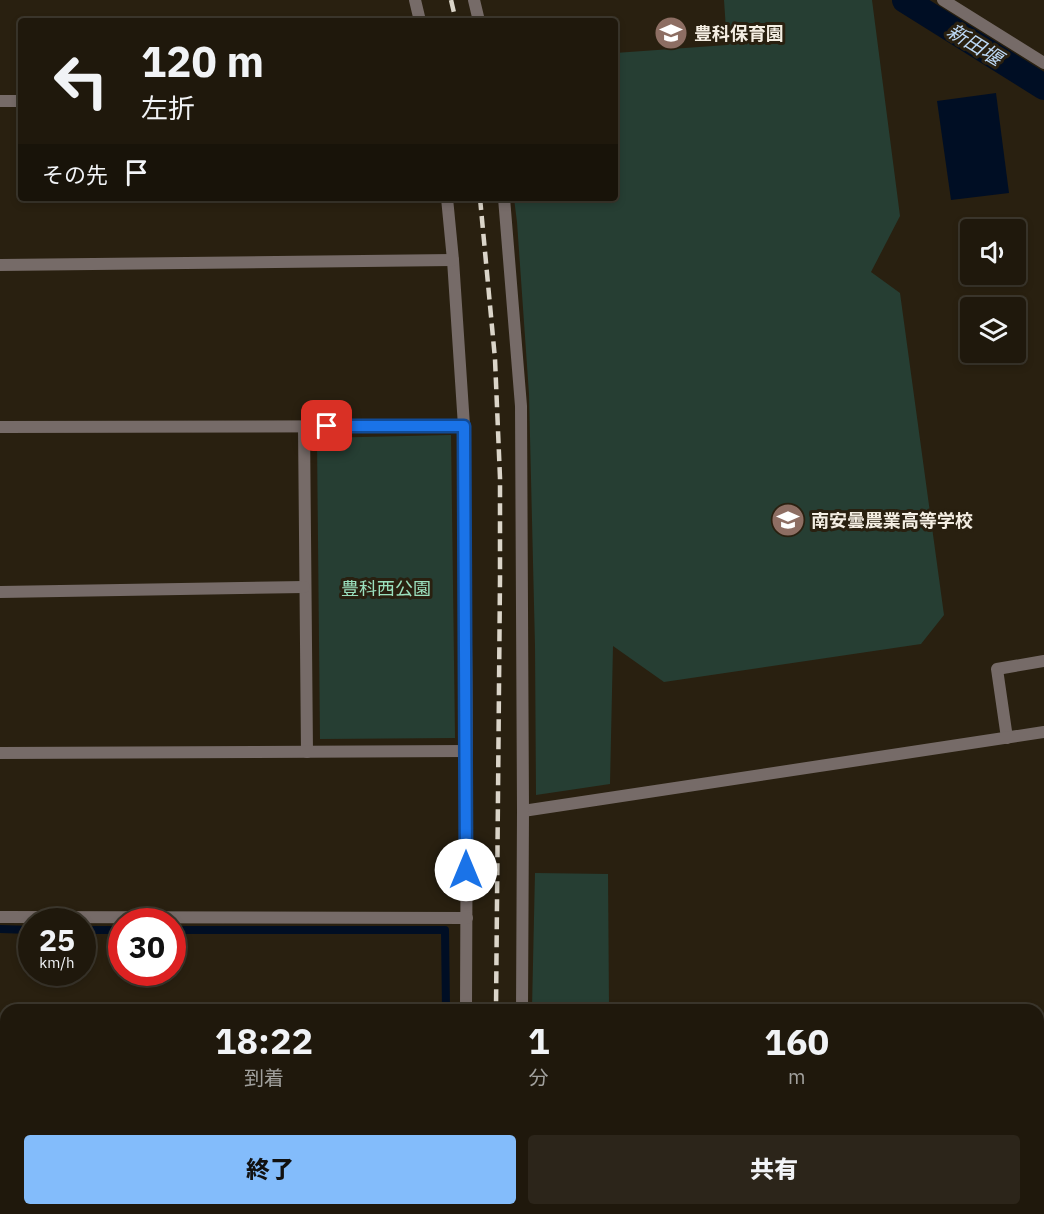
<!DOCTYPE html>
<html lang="ja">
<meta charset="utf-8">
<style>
:root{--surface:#1f180c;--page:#2c251a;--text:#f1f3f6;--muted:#a1a09d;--line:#3c372d;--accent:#83bcfb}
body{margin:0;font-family:"IBM Plex Sans","Noto Sans JP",sans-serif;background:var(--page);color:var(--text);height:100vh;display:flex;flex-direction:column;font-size:22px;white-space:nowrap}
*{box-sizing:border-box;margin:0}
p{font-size:20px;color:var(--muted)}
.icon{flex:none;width:33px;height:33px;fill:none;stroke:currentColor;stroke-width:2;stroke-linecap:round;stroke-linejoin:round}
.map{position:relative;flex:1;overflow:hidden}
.details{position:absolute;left:0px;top:1004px;width:1044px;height:212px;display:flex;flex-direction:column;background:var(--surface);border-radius:18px 18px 0 0;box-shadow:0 3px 9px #0003,0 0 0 2px var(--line)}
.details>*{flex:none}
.hud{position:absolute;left:18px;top:18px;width:600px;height:183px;border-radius:6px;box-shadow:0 3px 9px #0003,0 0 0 2px var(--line);background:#1f180c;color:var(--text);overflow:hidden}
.tools{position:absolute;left:960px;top:219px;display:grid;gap:12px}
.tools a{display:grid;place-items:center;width:66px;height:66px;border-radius:6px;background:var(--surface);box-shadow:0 3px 9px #0003,0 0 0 2px var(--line);font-size:30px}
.speed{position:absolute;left:18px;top:908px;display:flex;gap:12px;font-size:30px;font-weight:700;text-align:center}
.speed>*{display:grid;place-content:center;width:78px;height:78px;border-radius:50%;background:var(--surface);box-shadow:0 3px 9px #0003,0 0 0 2px var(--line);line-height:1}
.speed small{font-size:15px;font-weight:400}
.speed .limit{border:9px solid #d22;background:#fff;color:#111}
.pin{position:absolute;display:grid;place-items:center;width:51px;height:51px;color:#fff;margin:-26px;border-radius:12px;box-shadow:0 3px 9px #0006}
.me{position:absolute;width:66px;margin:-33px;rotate:0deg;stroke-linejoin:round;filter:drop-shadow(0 0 4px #0008)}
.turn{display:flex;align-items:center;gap:21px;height:126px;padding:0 24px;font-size:27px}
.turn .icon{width:78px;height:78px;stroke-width:2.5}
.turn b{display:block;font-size:42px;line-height:51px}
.then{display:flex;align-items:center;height:57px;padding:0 24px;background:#0003;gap:12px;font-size:22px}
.eta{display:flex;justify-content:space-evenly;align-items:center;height:102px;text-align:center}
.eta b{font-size:36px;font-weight:800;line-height:42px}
.button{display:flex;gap:12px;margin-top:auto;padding:12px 24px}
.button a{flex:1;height:69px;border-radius:6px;background:var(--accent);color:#111;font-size:24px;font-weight:800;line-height:69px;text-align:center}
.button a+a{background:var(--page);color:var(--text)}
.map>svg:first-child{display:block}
.green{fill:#263e33}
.water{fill:#000e24}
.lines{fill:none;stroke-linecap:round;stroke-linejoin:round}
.stream{stroke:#000e24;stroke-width:8}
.canal{stroke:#000e24;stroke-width:26}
.service{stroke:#766b68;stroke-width:12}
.minor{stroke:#766b68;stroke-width:12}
.rail{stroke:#dbd5c9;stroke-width:4.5;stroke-dasharray:12 6;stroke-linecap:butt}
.route-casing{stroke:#114b97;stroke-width:15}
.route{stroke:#1a73e8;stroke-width:10}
.labels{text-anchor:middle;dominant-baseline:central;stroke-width:6;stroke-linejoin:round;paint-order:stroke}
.poi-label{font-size:18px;font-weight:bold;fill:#f4eee3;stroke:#292010;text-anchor:start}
.park-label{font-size:18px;fill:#9be0be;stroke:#292010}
.water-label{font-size:20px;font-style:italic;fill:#bcd8f5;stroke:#292010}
</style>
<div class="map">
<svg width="1044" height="1214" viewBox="0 0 1044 1214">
<rect width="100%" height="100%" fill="#292010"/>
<!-- green -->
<g class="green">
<polygon points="724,0 872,0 900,216 871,272 900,293 944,615 921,644 664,682 613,646 610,784 536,795 535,646 529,394 517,222 514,198 615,198 615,53 727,45"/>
<polygon points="451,435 455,738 320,739 317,438"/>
<polygon points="535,873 608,874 609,1009 532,1009"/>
</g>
<!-- water -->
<polygon class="water" points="996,93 1009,193 951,200 937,101"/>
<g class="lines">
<!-- stream -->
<g class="stream">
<polyline points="0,929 32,930"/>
<polyline points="82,930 122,930"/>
<polyline points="172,930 445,930 446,1010"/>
<polyline points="448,1209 448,1214"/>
</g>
<!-- canal -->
<polyline class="canal" points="905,0 1044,87"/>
<!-- service -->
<g class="service">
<polyline points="1007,738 997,669 1044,661"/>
<polyline points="523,811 1044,732"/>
</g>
<!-- minor -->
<g class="minor">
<polyline points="415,0 420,21"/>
<polyline points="474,0 479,21"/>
<polyline points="943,0 1044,63"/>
<polyline points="0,101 21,101"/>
<polyline points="447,198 453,260 464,426 467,751 466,1010"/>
<polyline points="504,198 521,406 523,811 522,1010"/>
<polyline points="0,265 453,260"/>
<polyline points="304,426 307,752"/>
<polyline points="0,427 464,426"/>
<polyline points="0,592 304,587"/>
<polyline points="0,753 467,751"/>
<polyline points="0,917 467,918"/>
<polyline points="0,1087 6,1087"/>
<polyline points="523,1209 523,1214"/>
<polyline points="463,1214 463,1209"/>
</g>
<!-- rail -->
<g class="rail">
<polyline points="451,0 456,21"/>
<polyline points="480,198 495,359 500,478 500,579 496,1010"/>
<polyline points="494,1214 494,1209"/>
</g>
</g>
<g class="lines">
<defs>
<polyline id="route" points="327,426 464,426 466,870"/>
</defs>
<!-- route casing -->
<use href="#route" class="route-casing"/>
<!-- route -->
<use href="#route" class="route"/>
</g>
<!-- icons -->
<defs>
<symbol id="school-disc" viewBox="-11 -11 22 22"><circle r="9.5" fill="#8d6e63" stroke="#292010"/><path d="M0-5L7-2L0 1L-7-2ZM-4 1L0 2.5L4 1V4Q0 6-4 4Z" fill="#fff"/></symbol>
</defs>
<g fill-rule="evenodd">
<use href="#school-disc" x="652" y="14" width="38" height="38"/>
<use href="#school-disc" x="769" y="501" width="38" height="38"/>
</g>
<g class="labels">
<!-- poi labels -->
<g class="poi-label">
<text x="694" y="33">豊科保育園</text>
<text x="811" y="520">南安曇農業高等学校</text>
</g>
<!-- park labels -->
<g class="park-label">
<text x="386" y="588">豊科西公園</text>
</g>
<!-- water labels -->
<g class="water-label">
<text transform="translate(975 44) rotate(32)">新田堰</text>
</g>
</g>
</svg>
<div class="tools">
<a><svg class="icon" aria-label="sound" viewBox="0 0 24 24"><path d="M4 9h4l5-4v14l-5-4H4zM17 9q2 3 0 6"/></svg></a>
<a><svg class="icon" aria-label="layers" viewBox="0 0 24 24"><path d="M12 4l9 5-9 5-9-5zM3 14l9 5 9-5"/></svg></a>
</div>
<div class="speed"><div>25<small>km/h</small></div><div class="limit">30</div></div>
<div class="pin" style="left:327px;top:426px;background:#d93025"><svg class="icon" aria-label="arrive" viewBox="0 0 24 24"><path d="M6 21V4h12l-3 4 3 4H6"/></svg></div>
<svg class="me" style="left:466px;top:870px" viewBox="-20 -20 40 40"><circle r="19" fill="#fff"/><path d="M0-13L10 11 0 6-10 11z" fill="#1a73e8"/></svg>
<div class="hud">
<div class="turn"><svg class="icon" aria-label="left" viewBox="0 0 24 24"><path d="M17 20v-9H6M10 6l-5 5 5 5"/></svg><div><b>120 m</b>左折</div></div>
<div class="then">その先<svg class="icon" aria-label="arrive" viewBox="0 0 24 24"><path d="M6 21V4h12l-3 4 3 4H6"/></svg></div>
</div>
<section class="details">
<div class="eta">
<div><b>18:22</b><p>到着</p></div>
<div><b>1</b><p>分</p></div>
<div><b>160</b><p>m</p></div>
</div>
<div class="button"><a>終了</a><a>共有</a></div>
</section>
</div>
